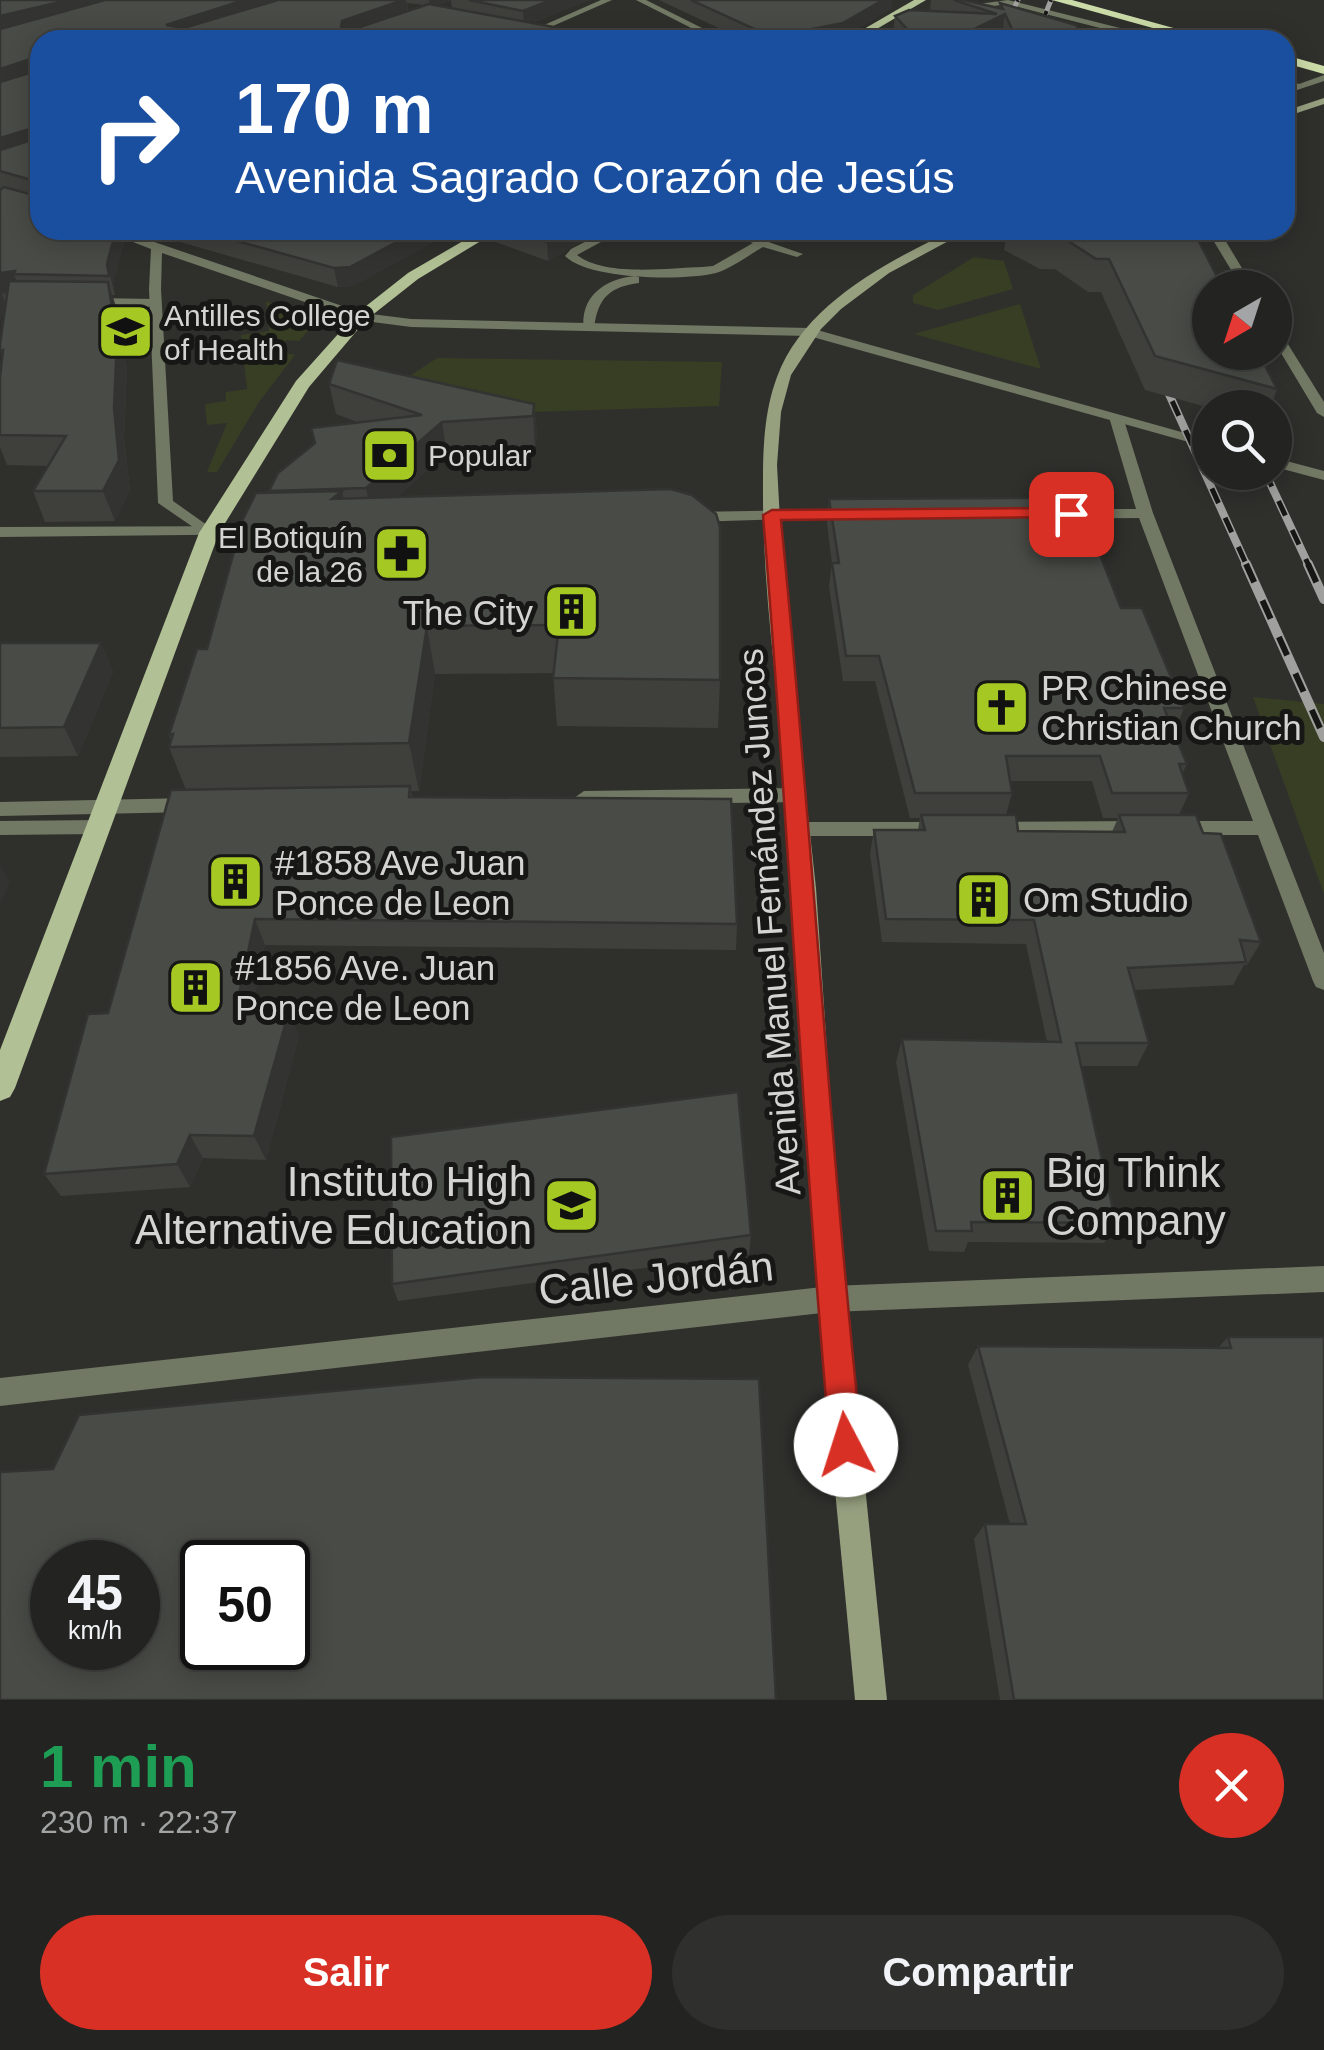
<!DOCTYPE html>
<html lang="es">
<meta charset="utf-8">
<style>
:root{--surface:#232421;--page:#2f302e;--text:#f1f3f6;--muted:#a3a4a5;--line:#40413f;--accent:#d93025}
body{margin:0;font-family:Arial,sans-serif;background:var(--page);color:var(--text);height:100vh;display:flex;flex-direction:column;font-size:38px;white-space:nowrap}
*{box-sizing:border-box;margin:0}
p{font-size:32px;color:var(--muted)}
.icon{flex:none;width:55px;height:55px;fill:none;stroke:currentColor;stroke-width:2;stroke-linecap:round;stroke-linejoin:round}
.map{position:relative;height:1700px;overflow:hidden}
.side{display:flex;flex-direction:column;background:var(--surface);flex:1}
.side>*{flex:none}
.hud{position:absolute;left:30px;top:30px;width:1265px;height:210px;border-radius:30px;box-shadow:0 5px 25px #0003,0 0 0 2px var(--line);background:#1a4fa0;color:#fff;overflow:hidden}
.needle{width:65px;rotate:219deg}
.buttons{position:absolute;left:1192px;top:270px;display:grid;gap:20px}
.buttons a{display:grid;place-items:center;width:100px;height:100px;border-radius:50%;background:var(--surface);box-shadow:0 5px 25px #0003,0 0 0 2px var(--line);font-size:50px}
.speed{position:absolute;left:30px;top:1540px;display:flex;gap:20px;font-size:50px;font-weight:700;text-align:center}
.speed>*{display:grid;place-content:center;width:130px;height:130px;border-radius:50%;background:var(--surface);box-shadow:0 5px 25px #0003,0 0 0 2px var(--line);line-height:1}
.speed small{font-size:25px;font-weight:400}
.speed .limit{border:5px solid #111;border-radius:15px;background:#fff;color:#111}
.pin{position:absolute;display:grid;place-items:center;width:85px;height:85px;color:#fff;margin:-42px;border-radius:20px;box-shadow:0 5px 15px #0006}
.me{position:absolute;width:110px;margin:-55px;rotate:355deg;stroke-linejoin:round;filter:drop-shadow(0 0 8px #0008)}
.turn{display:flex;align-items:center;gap:35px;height:210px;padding:0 40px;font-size:45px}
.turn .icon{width:130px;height:130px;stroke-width:2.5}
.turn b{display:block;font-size:70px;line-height:85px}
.round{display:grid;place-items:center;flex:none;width:105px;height:105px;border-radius:52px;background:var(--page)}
.head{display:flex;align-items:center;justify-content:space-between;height:170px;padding:0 40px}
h1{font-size:60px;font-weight:700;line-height:75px;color:#1e9e55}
.primary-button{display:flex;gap:20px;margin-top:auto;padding:20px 40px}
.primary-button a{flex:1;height:115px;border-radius:60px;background:var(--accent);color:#fff;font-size:40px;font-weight:700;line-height:115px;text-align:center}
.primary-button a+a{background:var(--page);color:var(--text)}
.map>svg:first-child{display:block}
.green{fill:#373e24}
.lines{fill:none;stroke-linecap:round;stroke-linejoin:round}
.service{fill:#717863;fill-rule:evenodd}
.minor{fill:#717863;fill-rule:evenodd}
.tertiary{fill:#717863;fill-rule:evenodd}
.secondary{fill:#96a07f;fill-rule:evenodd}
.primary{fill:#b2c095;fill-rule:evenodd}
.motorway{fill:#ccdca8;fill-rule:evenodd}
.rail-far2-casing{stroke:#a0a19e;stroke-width:5}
.rail-far1-casing{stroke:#a0a19e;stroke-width:8}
.rail-casing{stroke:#a0a19e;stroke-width:10}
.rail-far2{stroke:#171816;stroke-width:4;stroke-dasharray:10;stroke-linecap:butt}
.rail-far1{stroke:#171816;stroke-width:5;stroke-dasharray:16;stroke-linecap:butt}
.rail{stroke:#171816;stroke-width:6;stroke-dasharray:20;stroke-linecap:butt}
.wall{fill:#3f403c;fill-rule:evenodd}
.shaded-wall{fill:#333431}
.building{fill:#494b46;stroke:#333431;stroke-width:2.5;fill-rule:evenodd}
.route{fill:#d93025;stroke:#8d1f18;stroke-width:2.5}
.labels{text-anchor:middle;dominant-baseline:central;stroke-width:10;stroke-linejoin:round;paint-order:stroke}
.far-poi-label{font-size:30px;fill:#d4d5d2;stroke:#171816;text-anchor:start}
.poi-label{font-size:35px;fill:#d4d5d2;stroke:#171816;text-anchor:start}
.street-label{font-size:35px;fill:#d4d5d2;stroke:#171816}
.near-poi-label{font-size:42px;fill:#d4d5d2;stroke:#171816;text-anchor:start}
.near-street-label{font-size:42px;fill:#d4d5d2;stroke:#171816}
</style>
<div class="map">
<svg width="1324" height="1700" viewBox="0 0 1324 1700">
<rect width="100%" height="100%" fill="#2f302c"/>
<!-- green -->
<g class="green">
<polygon points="974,257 1004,261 1013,289 938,310 913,303 913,295"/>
<polygon points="266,301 300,314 311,328 299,341 287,340 277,351 295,355 259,402 217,472 207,472 227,423 207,425 205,404 226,401 226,392 247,389 241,335 269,331"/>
<polygon points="1020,304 1041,369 914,334"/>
<polygon points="437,358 722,362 719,406 467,414 381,395"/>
<polygon points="1253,697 1324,704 1324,894"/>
</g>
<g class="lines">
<!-- service -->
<g class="service">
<polygon points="954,0 964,0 889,40 879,40"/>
<polygon points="1008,0 1160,38 1161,40 1147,40 1006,4 983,8 967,20 960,18 978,4"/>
<polygon points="1324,75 1324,81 1285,94 1285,88 1290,87 1285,85 1285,79 1299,84"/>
<path d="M608 230H623L577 255C605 277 668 268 702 267L713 266 753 243 717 230H734L803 254 797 257 763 247C749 255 732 268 716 273 683 281 589 280 565 256L571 249Z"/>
<polygon points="830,230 844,230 834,237 826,237 824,235"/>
<path d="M635 276 639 277V283C610 287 598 297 594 328L584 331C579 297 604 279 635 276Z"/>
</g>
<!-- minor -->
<g class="minor">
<polygon points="601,0 612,0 521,40 510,40"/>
<polygon points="636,0 646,0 726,40 715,40"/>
<polygon points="1207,230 1219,230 1254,288 1242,288"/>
<polygon points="92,298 156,299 162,303 156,307 88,305 86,302"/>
<polygon points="1275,329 1281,333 1324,402 1324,417 1317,413 1275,343"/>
<polygon points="1111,414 1123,417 1153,513 1324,953 1324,990 1316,987 1313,981 1258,835 1174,835 1164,828 1174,821 1253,821 1139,518 1017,519 1009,514 1017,509 1136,509 1109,417"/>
<polygon points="853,509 858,511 858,517 692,522 684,517 692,512"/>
<polygon points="263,526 271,531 268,534 0,537 0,527"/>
<polygon points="797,788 807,795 797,802 584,805 574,798 584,791"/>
<polygon points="190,798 200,805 190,812 0,816 0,802"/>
<polygon points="99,820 109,827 99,834 0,835 0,821"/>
<polygon points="1140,821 1150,828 1140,835 994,836 984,829 994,822"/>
<polygon points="801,822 945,822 955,829 945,836 801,836 791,829"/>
<polygon points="1324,1266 1324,1292 831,1312 0,1406 0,1378 831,1286"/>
</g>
<!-- tertiary -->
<g class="tertiary">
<polygon points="102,230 119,230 363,313 411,319 810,328 1210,440 1210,448 809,336 411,327 357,320 162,253 161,289 173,501 214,530 214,536 209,538 158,503 149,289 151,249"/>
<polygon points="1275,458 1324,471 1324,480 1275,467"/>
</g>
<!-- secondary -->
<g class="secondary">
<polygon points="1324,98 1324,104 1285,117 1285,111"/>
<path d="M954 230H969L889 273 841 309 821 329 791 375 781 412 777 465 784 595 816 888 840 1242 887 1700H855C841 1546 824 1392 814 1238 805 1102 803 966 791 830 782 721 764 612 763 502 763 460 762 417 777 377 804 304 888 261 954 230Z"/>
</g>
<!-- primary -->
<g class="primary">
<polygon points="914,0 926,0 858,40 845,40"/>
<polygon points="482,230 499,230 418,279 366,320 309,387 219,533 15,1088 10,1097 0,1101 0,1050 199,533 296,381 356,314 408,273"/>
</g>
<!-- motorway -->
<g class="motorway">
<polygon points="1052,0 1072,0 1217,40 1196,40"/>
<polygon points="1285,55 1324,66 1324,74 1285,63"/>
</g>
<defs>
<g id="rail-far2">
<polyline points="1011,40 1010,16 1018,0"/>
<polyline points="1046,40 1043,20 1051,0"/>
</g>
<g id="rail-far1">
<polyline points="1159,372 1247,566"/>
<polyline points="1265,472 1309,566"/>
</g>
<g id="rail">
<polyline points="1246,564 1324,737"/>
<polyline points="1308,564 1324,599"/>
</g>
</defs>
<!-- rail-far2 casing -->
<use href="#rail-far2" class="rail-far2-casing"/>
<!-- rail-far1 casing -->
<use href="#rail-far1" class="rail-far1-casing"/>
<!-- rail casing -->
<use href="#rail" class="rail-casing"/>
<!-- rail-far2 -->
<use href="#rail-far2" class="rail-far2"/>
<!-- rail-far1 -->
<use href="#rail-far1" class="rail-far1"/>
<!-- rail -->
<use href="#rail" class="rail"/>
</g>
<!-- wall -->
<g class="wall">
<path d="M0 0H589L532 23 40 40V230H120L124 242 113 283 115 295H112L117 310 127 369 124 438 130 490 115 521 45 522 33 491 48 466 7 465 0 447V378L4 313 0 319ZM451 1 452 8 435 5ZM407 3 425 5 408 11Z"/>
<polygon points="659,0 892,0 891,9 842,38 834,40 744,40"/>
<polygon points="931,0 963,0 999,8 1000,3 1085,40 892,40 895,16 930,11"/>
<polygon points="138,230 455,230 353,286 338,287"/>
<polygon points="489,230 601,230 548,261 490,240"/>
<polygon points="1008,230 1193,230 1277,389 1270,408 1210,408 1145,390 1101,292 1088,292 1055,269 1040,269 1004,250"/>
<polygon points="329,384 534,404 537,434 535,447 447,452 397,497 720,680 718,728 557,726 553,673 435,674 419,791 411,791 412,797 737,924 736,950 265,945 251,1012 299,1036 266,1160 203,1158 190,1187 61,1196 44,1174 108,1013 186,790 169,747 171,741 169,735 207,649 269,491 314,444 311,428 360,423 336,414"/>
<path d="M829 499 1056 555 1121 608 1184 708 1174 733 1187 764 1182 774 1189 793 1179 815 1203 833 1261 942 1247 965H1244L1233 985 1135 990 1149 1043 1137 1066H1081L1116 1223 1104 1243 968 1242 964 1252 929 1251 896 1062 902 1039 1047 1042 1026 944 882 942 870 854 874 830H918L920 818H910L875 681H843L829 587 832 563 827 523ZM1010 781H1092L1103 818H1118L1112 832 1018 831 1006 815 1012 793Z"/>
<polygon points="0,643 101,643 113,672 78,756 0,757"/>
<polygon points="751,1235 749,1254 398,1301 392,1284"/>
<polygon points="1228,1337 1324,1700 1000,1700 974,1539 985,1524 1010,1524 968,1365 978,1346 1218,1348"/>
</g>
<!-- shaded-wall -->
<g class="shaded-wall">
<polygon points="68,0 136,0 0,32 0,16"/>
<polygon points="244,0 292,0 172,40 166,25"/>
<polygon points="403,0 406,0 408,14 345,36 341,27 342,21"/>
<polygon points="429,0 451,0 451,1 430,6"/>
<polygon points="551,0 589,0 524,26 523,11"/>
<polygon points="883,0 892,0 891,9 842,38 834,40 772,40 772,37"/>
<polygon points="1005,14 1001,40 956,40 956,38"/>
<polygon points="34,58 39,74 0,87 0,69"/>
<polygon points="36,127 40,137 0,157 0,138"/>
<polygon points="116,230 120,230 124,242 113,283 115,295 107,264"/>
<polygon points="419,230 455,230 353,286 338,287 334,268"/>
<polygon points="568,230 601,230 548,261 547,242"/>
<polygon points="15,271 14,274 20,290 2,294 8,309 0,319 0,273"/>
<polygon points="108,282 117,310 127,369 124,438 130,490 115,521 103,491 114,408"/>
<polygon points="534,404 537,434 535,447 533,416"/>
<polygon points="442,422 447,452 372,519 366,488"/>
<polygon points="342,491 352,537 332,499"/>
<polygon points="427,626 435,674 419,791 409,743"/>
<polygon points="101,643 113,672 78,756 64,727"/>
<polygon points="0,865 10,882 0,905"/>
<polygon points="255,919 265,945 246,1038 235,1013"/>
<polygon points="289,1011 299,1036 266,1160 254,1136"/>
<polygon points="190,1135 203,1158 190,1187 177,1164"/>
</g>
<!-- building -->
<g class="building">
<polygon points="0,0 68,0 0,16"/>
<polygon points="105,0 244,0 166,25 184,28 278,0 403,0 342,21 341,27 357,28 429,4 559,28 606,40 40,40 40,230 116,230 107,264 109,276 14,274 15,271 0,273 0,190 4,187 33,195 37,192 35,181 0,171 0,150 35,139 36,127 0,138 0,82 36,71 39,62 34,58 0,69 0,29"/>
<polygon points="469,0 551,0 523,11"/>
<polygon points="691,0 883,0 843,23 772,37"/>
<polygon points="954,0 963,0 1003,9 1000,3 1076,25 1085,40 1017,40 1005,14 956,38 909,31 895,16 909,10 997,14"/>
<polygon points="198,230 419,230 350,267 334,268"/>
<polygon points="513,230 568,230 547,242"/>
<polygon points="1034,230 1193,230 1223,288 1210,288 1210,352 1258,352 1277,389 1155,356 1109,259 1096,259 1062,237 1047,237"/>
<polygon points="9,281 108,282 117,340 114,408 119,460 103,491 33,491 66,436 0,435 0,377 3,350 0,351 0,344"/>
<polygon points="337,360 534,404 533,416 442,422 366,488 269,491 278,473 315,443 311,428 422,415 329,384"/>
<polygon points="671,489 692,495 716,514 720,527 720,680 553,678 559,625 427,626 409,743 169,747 173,734 169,735 197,649 207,649 243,519 256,493 342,491 332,499"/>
<polygon points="1035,498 1056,555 1100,555 1121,608 1142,608 1184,708 1164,708 1187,764 1179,764 1189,793 1112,793 1100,756 1006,756 1012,793 915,793 879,656 846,656 832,563 839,563 829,499"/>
<polygon points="0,643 101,643 64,727 0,728"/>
<polygon points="410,786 409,797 731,799 737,924 255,919 235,1013 289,1011 254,1136 190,1135 177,1164 44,1174 88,1014 108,1013 171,790"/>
<polygon points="921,815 1016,815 1018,831 1125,832 1119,815 1196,815 1203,833 1221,834 1261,942 1240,940 1246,962 1128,968 1149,1043 1076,1043 1116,1223 971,1222 972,1231 936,1231 902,1039 1061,1042 1034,920 886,919 874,830 925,830"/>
<polygon points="738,1092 751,1235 392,1284 391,1137"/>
<polygon points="1228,1337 1324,1337 1324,1700 1014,1700 985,1524 1026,1524 978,1346 1231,1348"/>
<path d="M482 1377 759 1379 776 1700H0V1472L53 1469 79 1415ZM52 1562H138V1648H52ZM202 1562H288V1648H202Z"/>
</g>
<!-- route -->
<path class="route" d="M1071 508 1077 510V517L781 520C812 828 829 1137 862 1445L857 1456 846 1461 834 1456 830 1445C802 1135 789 825 763 515L772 510Z"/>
<!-- icons -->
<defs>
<symbol id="university-square" viewBox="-11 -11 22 22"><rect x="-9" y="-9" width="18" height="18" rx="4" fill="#a6c822" stroke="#171816"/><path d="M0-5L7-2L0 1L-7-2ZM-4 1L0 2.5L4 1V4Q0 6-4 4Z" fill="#111"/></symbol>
<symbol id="bank-square" viewBox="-11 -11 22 22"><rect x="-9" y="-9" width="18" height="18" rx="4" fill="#a6c822" stroke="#171816"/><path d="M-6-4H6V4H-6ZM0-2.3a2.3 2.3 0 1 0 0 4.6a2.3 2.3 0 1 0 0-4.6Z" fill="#111"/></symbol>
<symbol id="pharmacy-square" viewBox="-11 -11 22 22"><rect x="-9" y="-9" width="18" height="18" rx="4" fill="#a6c822" stroke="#171816"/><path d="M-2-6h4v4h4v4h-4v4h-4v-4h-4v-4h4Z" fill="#111"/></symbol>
<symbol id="building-square" viewBox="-11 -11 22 22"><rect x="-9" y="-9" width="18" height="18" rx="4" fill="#a6c822" stroke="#171816"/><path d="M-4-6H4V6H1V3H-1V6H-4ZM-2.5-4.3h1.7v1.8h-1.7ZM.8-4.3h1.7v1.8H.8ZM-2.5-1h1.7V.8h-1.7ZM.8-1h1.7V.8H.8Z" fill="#111"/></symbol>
<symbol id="church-square" viewBox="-11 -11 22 22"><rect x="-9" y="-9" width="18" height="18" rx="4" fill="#a6c822" stroke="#171816"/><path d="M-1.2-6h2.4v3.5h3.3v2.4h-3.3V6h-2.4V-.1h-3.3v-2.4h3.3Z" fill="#111"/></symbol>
<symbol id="school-square" viewBox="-11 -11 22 22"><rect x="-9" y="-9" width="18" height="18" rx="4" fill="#a6c822" stroke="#171816"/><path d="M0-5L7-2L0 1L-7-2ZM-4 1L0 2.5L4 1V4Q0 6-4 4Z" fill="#111"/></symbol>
</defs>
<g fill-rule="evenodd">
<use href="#university-square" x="94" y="300" width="63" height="63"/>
<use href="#bank-square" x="358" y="424" width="63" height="63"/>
<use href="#pharmacy-square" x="370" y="522" width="63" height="63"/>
<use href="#building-square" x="540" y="580" width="63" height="63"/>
<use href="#church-square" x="970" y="676" width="63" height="63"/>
<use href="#building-square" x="204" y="850" width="63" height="63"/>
<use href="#building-square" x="952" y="868" width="63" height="63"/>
<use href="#building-square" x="164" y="956" width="63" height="63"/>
<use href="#building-square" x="976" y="1164" width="63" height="63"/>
<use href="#school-square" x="540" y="1174" width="63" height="63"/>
</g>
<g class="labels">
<!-- far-poi labels -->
<g class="far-poi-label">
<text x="164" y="315">Antilles College<tspan x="164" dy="34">of Health</tspan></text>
<text x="428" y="455">Popular</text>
<text x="363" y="537" text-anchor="end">El Botiquín<tspan x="363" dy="34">de la 26</tspan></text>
</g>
<!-- poi labels -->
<g class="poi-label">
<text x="533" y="612" text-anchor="end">The City</text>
<text x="1041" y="687">PR Chinese<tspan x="1041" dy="40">Christian Church</tspan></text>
<text x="275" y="862">#1858 Ave Juan<tspan x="275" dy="40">Ponce de Leon</tspan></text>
<text x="1023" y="899">Om Studio</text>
<text x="235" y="967">#1856 Ave. Juan<tspan x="235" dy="40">Ponce de Leon</tspan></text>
</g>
<!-- street labels -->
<g class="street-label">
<text transform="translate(769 922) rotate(-94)">Avenida Manuel Fernández Juncos</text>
</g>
<!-- near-poi labels -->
<g class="near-poi-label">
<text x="1046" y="1172">Big Think<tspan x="1046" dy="48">Company</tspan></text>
<text x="532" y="1181" text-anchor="end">Instituto High<tspan x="532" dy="48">Alternative Education</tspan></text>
</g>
<!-- near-street labels -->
<g class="near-street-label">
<text transform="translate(656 1278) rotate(-6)">Calle Jordán</text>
</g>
</g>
</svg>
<div class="buttons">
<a><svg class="needle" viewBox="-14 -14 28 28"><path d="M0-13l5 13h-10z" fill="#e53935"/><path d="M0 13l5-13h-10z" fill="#a3a4a5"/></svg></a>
<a><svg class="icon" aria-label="search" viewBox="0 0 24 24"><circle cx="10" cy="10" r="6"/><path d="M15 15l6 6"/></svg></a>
</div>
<div class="speed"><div>45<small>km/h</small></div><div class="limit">50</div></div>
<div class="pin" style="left:1071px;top:514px;background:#d93025"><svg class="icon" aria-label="arrive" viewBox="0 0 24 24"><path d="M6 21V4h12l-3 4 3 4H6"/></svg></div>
<svg class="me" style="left:846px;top:1445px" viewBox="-20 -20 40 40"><circle r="19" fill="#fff"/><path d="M0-13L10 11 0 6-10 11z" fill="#d93025"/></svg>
<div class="hud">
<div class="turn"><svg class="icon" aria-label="right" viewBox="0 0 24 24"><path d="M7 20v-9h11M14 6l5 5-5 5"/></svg><div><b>170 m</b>Avenida Sagrado Corazón de Jesús</div></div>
</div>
</div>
<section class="side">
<div class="head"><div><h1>1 min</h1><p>230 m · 22:37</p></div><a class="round" style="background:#d93025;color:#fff"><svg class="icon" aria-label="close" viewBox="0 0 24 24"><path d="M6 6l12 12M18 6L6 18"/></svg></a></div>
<div class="primary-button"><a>Salir</a><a>Compartir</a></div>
</section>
